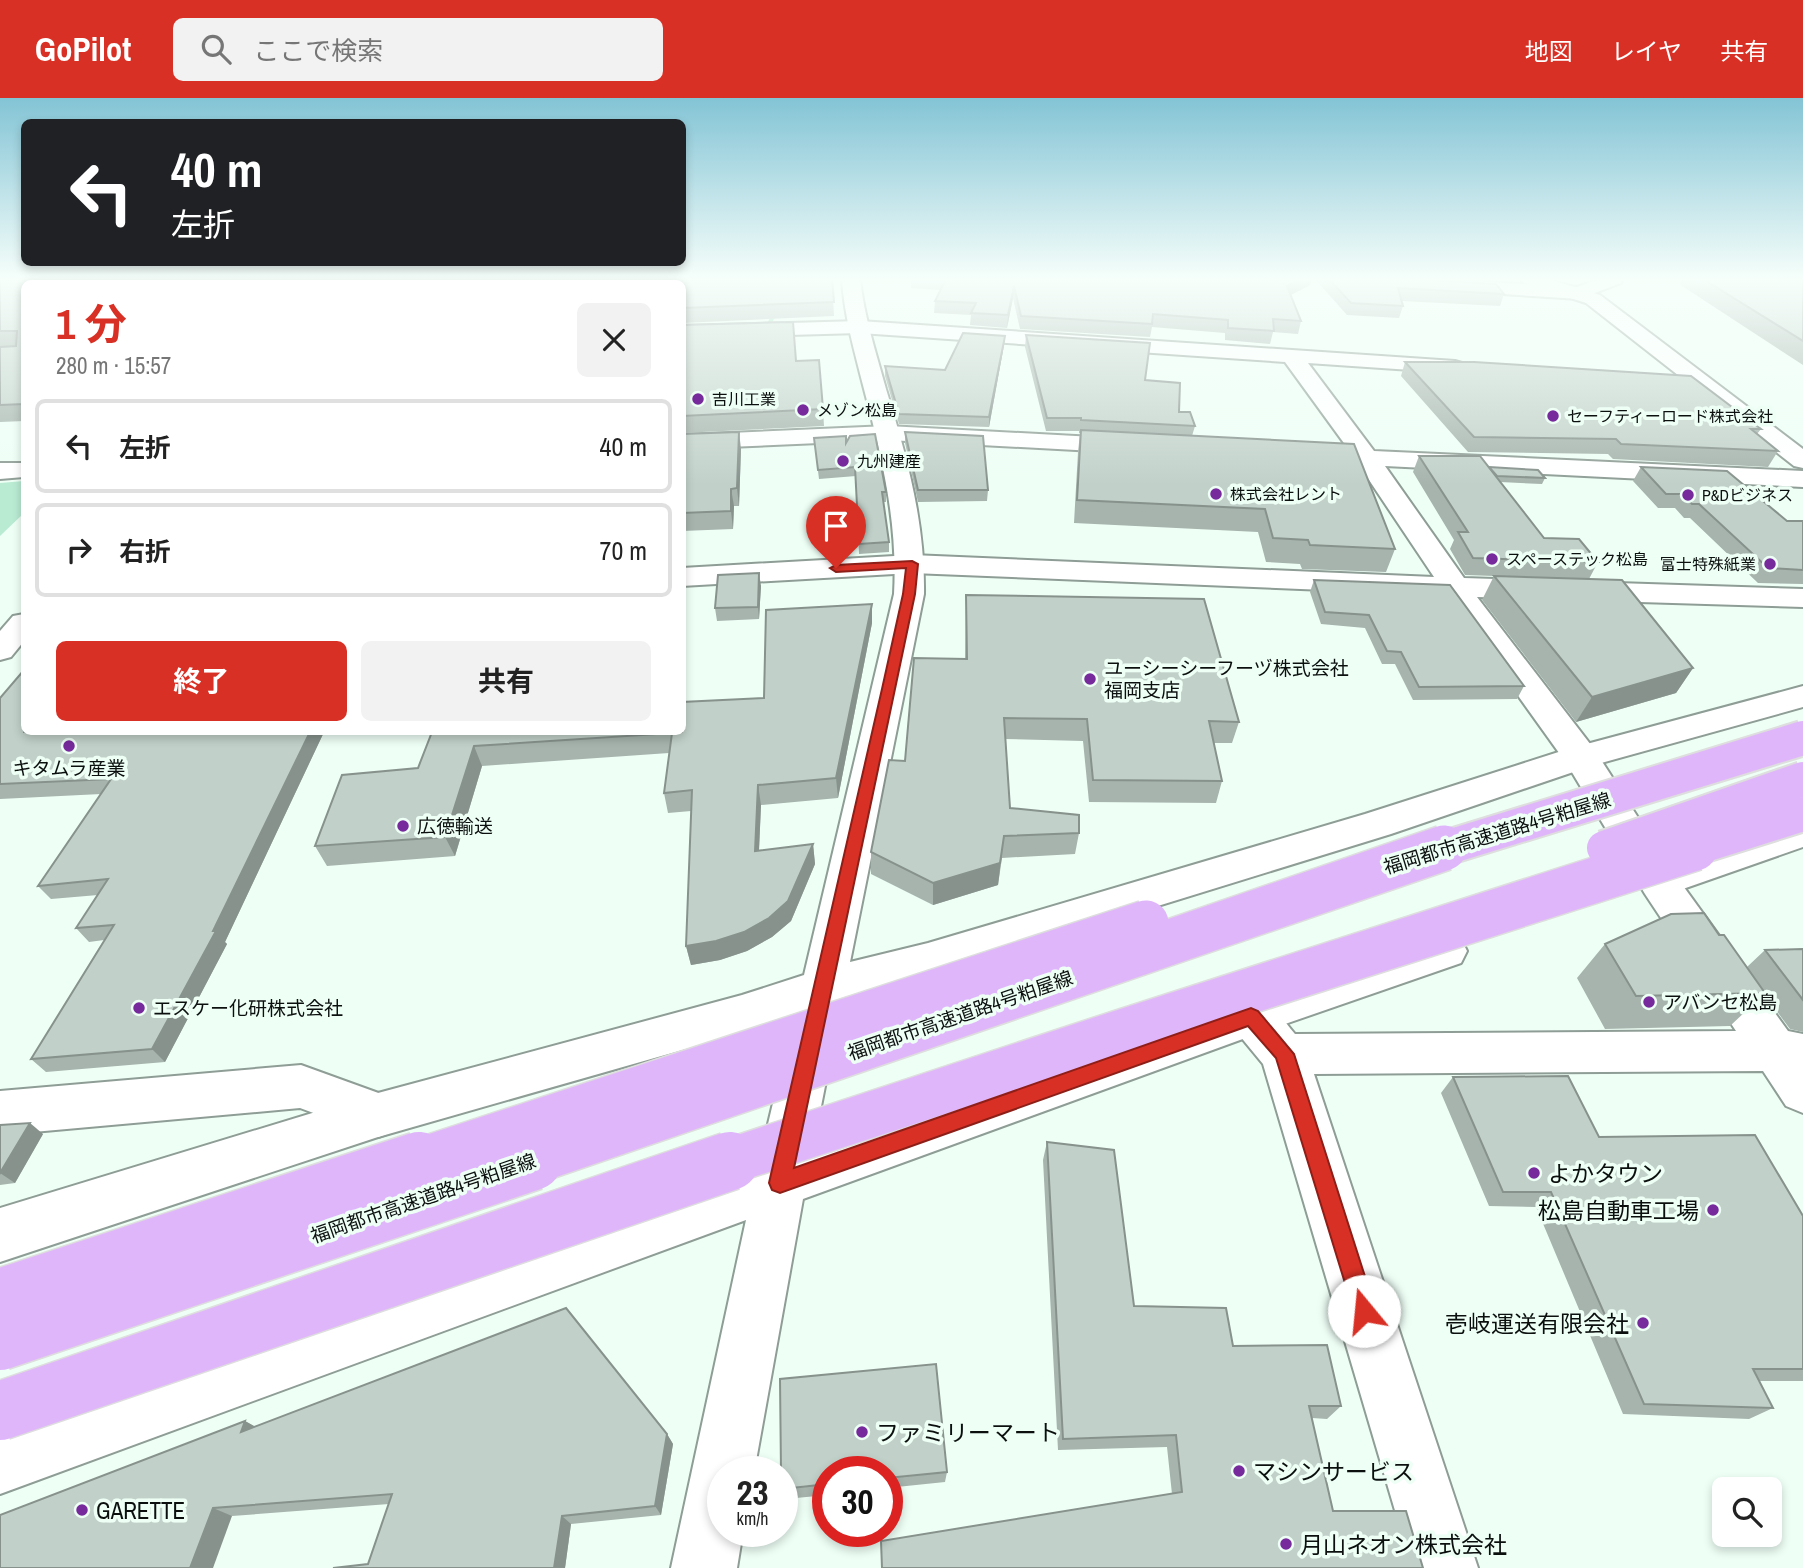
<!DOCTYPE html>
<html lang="ja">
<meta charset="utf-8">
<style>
:root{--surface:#fff;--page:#f2f2f2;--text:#222;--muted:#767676;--line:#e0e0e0;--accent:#d93025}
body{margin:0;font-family:"Archivo Narrow","Noto Sans JP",sans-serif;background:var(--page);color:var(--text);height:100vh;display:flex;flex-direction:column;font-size:26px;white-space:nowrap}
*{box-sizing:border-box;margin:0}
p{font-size:23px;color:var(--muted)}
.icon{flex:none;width:38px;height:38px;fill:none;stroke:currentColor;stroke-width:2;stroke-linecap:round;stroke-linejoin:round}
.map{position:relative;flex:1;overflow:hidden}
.side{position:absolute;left:21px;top:182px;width:665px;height:455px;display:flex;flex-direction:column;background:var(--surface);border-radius:10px;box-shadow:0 4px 10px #0003}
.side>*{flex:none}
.top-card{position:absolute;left:21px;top:21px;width:665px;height:147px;border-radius:10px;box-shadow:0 4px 10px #0003;background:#202124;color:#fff;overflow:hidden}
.tools{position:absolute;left:1712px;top:1379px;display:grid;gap:14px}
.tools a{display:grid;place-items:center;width:70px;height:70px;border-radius:10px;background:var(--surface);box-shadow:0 4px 10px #0003;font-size:35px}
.speed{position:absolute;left:707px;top:1358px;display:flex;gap:14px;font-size:35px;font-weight:700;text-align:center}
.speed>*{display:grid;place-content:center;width:91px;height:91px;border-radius:50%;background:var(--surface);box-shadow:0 4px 10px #0003;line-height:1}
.speed small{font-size:18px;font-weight:400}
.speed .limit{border:10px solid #d22;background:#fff;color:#111}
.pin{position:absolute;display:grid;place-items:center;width:60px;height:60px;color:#fff;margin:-72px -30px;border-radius:50% 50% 50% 0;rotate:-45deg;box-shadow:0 0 7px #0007}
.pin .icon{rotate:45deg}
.me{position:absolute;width:77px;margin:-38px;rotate:343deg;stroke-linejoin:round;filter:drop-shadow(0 0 5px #0008)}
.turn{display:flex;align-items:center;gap:24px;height:147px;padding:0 35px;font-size:32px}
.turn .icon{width:91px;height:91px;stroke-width:2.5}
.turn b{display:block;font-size:49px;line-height:60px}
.round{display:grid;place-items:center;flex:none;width:74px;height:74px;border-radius:10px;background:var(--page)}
.overview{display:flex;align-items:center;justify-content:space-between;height:119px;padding:0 35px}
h1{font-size:42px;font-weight:700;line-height:52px;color:var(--accent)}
.cta{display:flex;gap:14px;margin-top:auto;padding:14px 35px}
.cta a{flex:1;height:80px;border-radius:10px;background:var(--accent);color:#fff;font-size:28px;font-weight:700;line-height:80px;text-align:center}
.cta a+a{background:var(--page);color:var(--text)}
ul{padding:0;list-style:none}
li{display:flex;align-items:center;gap:21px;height:94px;margin:0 14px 10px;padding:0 21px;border:4px solid var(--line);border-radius:10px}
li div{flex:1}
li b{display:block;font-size:26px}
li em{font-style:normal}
header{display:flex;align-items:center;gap:42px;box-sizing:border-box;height:98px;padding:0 35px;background:var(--accent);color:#fff}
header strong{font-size:33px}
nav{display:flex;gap:38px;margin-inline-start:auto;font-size:24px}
.search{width:490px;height:63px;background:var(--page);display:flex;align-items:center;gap:18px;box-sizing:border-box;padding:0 24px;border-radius:10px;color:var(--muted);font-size:26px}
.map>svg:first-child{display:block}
.green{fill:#b9ebd3}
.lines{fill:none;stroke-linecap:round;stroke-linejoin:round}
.stream{fill:#8bdcb8;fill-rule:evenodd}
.minor-casing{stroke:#8e9d95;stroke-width:4}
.tertiary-casing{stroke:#8e9d95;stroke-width:4}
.minor{fill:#fff;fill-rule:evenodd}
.tertiary{fill:#fff;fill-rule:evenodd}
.motorway-bridge-far2-casing{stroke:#dddedd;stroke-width:38;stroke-linecap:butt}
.motorway-bridge-far1-casing{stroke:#dddedd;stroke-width:48;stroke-linecap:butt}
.motorway-bridge-casing{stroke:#dddedd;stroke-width:61;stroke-linecap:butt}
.motorway-bridge-far2{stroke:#e0b6fb;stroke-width:34}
.motorway-bridge-far1{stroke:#e0b6fb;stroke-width:45}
.motorway-bridge{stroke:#e0b6fb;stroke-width:58}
.wall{fill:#a6b4ad}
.shaded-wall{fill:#87928d}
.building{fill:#c1d1c9;stroke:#87928d;stroke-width:2}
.route{fill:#d93025;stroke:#8d1f18;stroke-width:2}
.poi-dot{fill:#762a9c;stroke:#eefff6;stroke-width:2.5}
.labels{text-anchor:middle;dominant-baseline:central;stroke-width:7;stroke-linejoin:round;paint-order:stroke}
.far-poi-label{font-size:16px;fill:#0b100e;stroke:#eefff6;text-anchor:start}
.poi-label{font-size:19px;fill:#0b100e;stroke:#eefff6;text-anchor:start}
.street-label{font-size:19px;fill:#0b100e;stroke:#eefff6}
.near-poi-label{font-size:23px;fill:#0b100e;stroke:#eefff6;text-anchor:start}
</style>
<header>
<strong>GoPilot</strong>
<div class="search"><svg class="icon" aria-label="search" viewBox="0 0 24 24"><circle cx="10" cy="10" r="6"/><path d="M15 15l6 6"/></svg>ここで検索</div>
<nav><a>地図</a><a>レイヤ</a><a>共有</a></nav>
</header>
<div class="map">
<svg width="1803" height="1470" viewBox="0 0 1803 1470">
<rect width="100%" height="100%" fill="#eefff6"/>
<!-- green -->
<polygon class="green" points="24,383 24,415 0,438 0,385"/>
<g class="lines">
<!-- stream -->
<polygon class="stream" points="788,181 794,181 772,225 767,226"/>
<defs>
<g id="minor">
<polygon points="1336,181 1433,181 1577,189 1599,181 1624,181 1621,185 1579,201 1345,186"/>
<path d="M860 223 1455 263 1462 265 1466 269 1462 273 1455 275 1308 265 1374 353 1803 373V389L1385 368 1464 480 1803 491V509L1477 499 1594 651 1673 774 1788 933 1803 936V1015L1786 1008 1763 973 1314 976 1478 1470H1412L1263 966 1235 932 1228 918 1235 904C1268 893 1275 913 1295 936L1736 933 1645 796 1567 666 1446 497 912 475 682 488V470L912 457 1434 479 1359 367 1298 362 1295 357 1298 352 1307 350 1349 352 1285 264 860 235 682 240V228Z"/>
<polygon points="888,328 1131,341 1140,343 1143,348 1140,353 1131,355 888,342 682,351 682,337"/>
<polygon points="0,365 24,365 24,379 0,381"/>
<polygon points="24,516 24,543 11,559 0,562 0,533 13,518"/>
<polygon points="301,967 395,1001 402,1017 395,1033 378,1039 300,1010 0,1037 0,993"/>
</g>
<g id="tertiary">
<path d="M842 181H860C864 218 876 255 886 291 907 359 925 424 924 496L850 864 928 845 1365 716 1568 651 1803 588V609L1594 667 1391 736 928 879 842 902 813 1049 1251 899 1446 836 1461 841 1467 853 1461 865 1262 934 803 1101 754 1374H723V1433H743L737 1470H671L746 1122 0 1396V1334L758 1068 794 917 742 935 378 1039 0 1164V1110L378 995 742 897 804 877 894 496C898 425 882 359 864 291 855 255 844 218 842 181Z"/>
<polygon points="1521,181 1548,181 1600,197 1803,351 1803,370 1794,368 1586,205 1524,185"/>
<polygon points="1803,720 1803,749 1660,799 1646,795 1640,784 1646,773"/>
</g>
</defs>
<!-- minor casing -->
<use href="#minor" class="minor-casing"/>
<!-- tertiary casing -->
<use href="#tertiary" class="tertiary-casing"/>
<!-- minor -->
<use href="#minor" class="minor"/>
<!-- tertiary -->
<use href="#tertiary" class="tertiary"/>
<defs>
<g id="motorway-bridge-far2">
<polyline points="1604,750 1803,681"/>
<polyline points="1439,752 1803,640"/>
<polyline points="1689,752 1803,716"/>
</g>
<g id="motorway-bridge-far1">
<polyline points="413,1065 1146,825"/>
<polyline points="528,1065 1444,750"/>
<polyline points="724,1065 1125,933 1695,750"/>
</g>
<g id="motorway-bridge">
<polyline points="0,1200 419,1063"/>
<polyline points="0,1243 533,1063"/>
<polyline points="0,1313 730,1063"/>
</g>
</defs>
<!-- motorway-bridge-far2 casing -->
<use href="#motorway-bridge-far2" class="motorway-bridge-far2-casing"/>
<!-- motorway-bridge-far1 casing -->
<use href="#motorway-bridge-far1" class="motorway-bridge-far1-casing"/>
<!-- motorway-bridge casing -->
<use href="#motorway-bridge" class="motorway-bridge-casing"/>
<!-- motorway-bridge-far2 -->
<use href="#motorway-bridge-far2" class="motorway-bridge-far2"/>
<!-- motorway-bridge-far1 -->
<use href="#motorway-bridge-far1" class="motorway-bridge-far1"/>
<!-- motorway-bridge -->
<use href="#motorway-bridge" class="motorway-bridge"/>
</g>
<!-- wall -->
<g class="wall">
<polygon points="0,181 832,181 834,218 682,225 682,186 24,186 24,323 0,324"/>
<polygon points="911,181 1312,181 1310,187 1291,197 1301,223 1298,236 1273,234 1270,246 1225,242 1225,235 1152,229 1150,239 1020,231 1013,200 1007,230 970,227 971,217 934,215 935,203 940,192 911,190"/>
<polygon points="1315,181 1412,181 1504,196 1500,208 1402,203 1403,208 1399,220 1347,217"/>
<polygon points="1682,181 1803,181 1803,267 1679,186"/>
<polygon points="682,227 796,263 823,311 824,328 682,335"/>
<polygon points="1026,237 1145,282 1195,328 1192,338 1395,451 1386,474 1302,471 1300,466 1266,464 1258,434 1074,425 1078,354 1080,335 1079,335 1079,333 1046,333 1025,249"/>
<polygon points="1005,238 1004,247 989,329 899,326 885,278 885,268 945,272"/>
<polygon points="1405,264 1761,331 1757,336 1778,353 1768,369 1613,361 1608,356 1468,354 1401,278"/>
<polygon points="905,334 988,392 987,403 918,404 905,345"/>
<polygon points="682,336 741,351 739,408 734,408 733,431 682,433"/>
<polygon points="814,340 846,345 886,394 886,404 883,404 889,444 889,454 859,456 856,378 819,381"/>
<polygon points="1419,358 1488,369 1545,380 1542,386 1500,384 1544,440 1598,464 1589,481 1693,570 1676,595 1576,624 1482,502 1494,478 1465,477 1450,451 1454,442 1413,374"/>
<polygon points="1641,369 1787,423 1803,423 1803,486 1758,485 1690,420 1684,420 1675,410 1658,410 1633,383"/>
<polygon points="1314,482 1524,588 1517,601 1413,602 1395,566 1382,566 1365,530 1321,526 1310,494"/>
<polygon points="761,488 759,521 717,523 715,510"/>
<polygon points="966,497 1239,624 1232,645 1214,645 1222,683 1216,705 1089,704 1083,643 1005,641 1010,710 1079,735 1075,756 1002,760 998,787 933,807 871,776 871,754 905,663 965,561"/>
<polygon points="872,506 872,525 838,700 761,707 759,753 813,746 815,766 791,823 772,839 747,853 720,862 691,867 686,848 691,713 668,715 664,695 669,655 482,668 455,758 327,768 315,748 418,670 432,634 764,600"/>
<polygon points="0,600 324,634 225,844 227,846 165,964 46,974 31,961 104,842 89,844 76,830 98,797 51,801 38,788 101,696 0,701"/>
<polygon points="1719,837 1747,869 1765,852 1803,851 1803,934 1790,931 1764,896 1730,928 1605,931 1577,880 1605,846"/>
<polygon points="1453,979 1599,1039 1803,1118 1803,1283 1759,1283 1773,1310 1749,1321 1623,1316 1536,1109 1489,1108 1441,995"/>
<polygon points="0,1027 43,1036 15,1085 0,1087"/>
<polygon points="1047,1044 1134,1208 1233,1248 1341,1308 1327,1321 1312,1320 1333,1413 1172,1396 1167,1349 1058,1352 1043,1062"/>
<polygon points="245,1323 255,1329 667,1336 673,1346 661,1417 571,1426 565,1470 333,1470 368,1466 389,1406 232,1418 0,1470"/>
<polygon points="782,1374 947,1374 945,1384 887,1390 887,1374 828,1374 828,1397 785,1401 782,1394"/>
</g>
<!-- shaded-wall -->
<g class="shaded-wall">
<polygon points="1302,181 1312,181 1310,187 1284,200 1287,188"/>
<polygon points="1014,188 1013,200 1007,230 1008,217"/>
<polygon points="1005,238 1004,247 989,329 989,319"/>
<polygon points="739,334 741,351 739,408 737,390"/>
<polygon points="731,391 734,408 733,431 731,413"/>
<polygon points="759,475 761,488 759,521 758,509"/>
<polygon points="872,506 872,525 838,700 836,680"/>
<polygon points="1693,570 1676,595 1576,624 1592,599"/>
<polygon points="310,634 324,634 225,844 227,846 165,964 152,951 213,833"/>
<polygon points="474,648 482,668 455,758 445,739"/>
<polygon points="758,687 761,707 758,773 755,753"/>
<polygon points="1004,738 998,787 933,807 933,785"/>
<polygon points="813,746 815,766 791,823 772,839 747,853 720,862 691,867 686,848"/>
<polygon points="30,1025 43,1036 15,1085 0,1075"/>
<polygon points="245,1323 263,1333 241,1334"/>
<polygon points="667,1336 673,1346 661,1417 655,1408"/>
<polygon points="213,1410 232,1418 213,1470 190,1470"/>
<polygon points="562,1418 571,1426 565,1470 554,1470"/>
</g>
<!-- building -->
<g class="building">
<polygon points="0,181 262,181 260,181 255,186 24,186 24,306 0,307 0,249 16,248 17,233 0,233"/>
<polygon points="367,181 832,181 834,204 682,210 682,186 363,186"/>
<polygon points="946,181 1302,181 1287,188 1301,223 1273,221 1274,233 1228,230 1228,222 1153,216 1152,226 1021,218 1014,188 1008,217 971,215 976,205 935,203"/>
<polygon points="1329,181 1412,181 1496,186 1504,196 1398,190 1403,208 1351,205"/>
<polygon points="1703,181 1803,181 1803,243"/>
<polygon points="793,224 796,263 819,262 823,311 682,318 682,227"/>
<polygon points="963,235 1005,238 989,319 899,316 885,268 945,272"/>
<polygon points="1026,237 1150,245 1145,282 1180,285 1179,314 1190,314 1195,328 1081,322 1081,320 1047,320"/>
<polygon points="1405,264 1474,264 1691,278 1761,331 1751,331 1778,353 1621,346 1616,341 1474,339"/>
<polygon points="1081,332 1354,346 1395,451 1310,447 1308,442 1273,440 1265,411 1077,402"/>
<polygon points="739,334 737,390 731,391 731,413 682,415 682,336"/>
<polygon points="905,334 983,338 988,392 918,392"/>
<polygon points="875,336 886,394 882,394 889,444 859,446 855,369 818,372 814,340 846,338 846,345 850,338"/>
<polygon points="1419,358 1480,358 1544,440 1579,441 1598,464 1473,460 1458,434 1468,434"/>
<polygon points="1489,369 1538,372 1545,380 1497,378"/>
<polygon points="1641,369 1727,373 1787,423 1803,423 1803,472 1768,470 1699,406 1692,406 1684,396 1666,396"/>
<polygon points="759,475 758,509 715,510 718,477"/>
<polygon points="1494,478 1622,482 1693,570 1592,599"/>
<polygon points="1314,482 1450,487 1524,588 1419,589 1401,554 1387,553 1369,517 1325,514"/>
<polygon points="966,497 1204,501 1239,624 1209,623 1222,683 1093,682 1087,621 1004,620 1010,710 1079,717 1079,735 1004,738 1000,765 933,785 871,754 889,662 905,663 914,560 967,561"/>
<polygon points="872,506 836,680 758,687 755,753 813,746 788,803 769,820 744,834 716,843 686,848 692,692 664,695 672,635 474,648 445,739 315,748 342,677 418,670 432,634 682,634 682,604 764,600 766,512"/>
<polygon points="24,572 24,634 310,634 213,833 216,833 152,951 31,961 114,827 76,830 108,781 38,788 111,681 0,686 0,600"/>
<polygon points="1704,815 1719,837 1724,837 1765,895 1636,898 1605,846 1671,816"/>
<polygon points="1803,851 1803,902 1765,852"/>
<polygon points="1568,978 1599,1039 1755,1037 1803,1118 1803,1271 1753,1271 1773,1310 1644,1306 1551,1094 1503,1094 1453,979"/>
<polygon points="30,1025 0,1075 0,1027"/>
<polygon points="1047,1044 1114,1052 1134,1208 1226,1210 1233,1248 1327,1247 1341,1308 1309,1308 1333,1413 1406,1413 1423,1470 882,1470 881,1443 1182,1394 1176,1337 1063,1341"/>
<polygon points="566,1210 667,1336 655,1408 562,1418 554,1470 333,1470 368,1466 392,1396 213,1410 190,1470 0,1470 0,1417 245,1323 241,1334"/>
<polygon points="936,1266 947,1374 887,1380 887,1374 828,1374 828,1386 782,1391 782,1374 781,1374 780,1281"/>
</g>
<!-- sky -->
<linearGradient id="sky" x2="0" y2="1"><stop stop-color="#83c4d5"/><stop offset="0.47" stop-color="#f7fffb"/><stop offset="1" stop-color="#f7fffb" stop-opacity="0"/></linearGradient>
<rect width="1803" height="387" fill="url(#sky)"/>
<!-- route -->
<polygon class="route" points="912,463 918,466 915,496 794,1070 1251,910 1258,913 1294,956 1376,1213 1373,1221 1364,1224 1356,1221 1276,960 1248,928 780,1095 772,1092 769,1085 882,591 903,496 906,470 836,474 830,470 836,467"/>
<!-- markers -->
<g class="poi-dot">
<circle cx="698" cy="301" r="7"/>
<circle cx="803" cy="312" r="7"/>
<circle cx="1553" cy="318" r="7"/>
<circle cx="843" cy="363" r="7"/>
<circle cx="1216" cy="396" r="7"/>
<circle cx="1688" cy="397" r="7"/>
<circle cx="1492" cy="461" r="7"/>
<circle cx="1770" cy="466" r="7"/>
<circle cx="1090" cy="581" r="7"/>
<circle cx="69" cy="648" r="7"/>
<circle cx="403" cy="728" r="7"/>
<circle cx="1649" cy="904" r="7"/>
<circle cx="139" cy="910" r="7"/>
<circle cx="1534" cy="1075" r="7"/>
<circle cx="1713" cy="1112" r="7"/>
<circle cx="1643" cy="1225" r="7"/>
<circle cx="862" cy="1334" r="7"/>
<circle cx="1239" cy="1373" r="7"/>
<circle cx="82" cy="1412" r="7"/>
<circle cx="1286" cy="1446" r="7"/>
</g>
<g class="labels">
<!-- far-poi labels -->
<g class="far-poi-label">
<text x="712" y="301">吉川工業</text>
<text x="817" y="312">メゾン松島</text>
<text x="1567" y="318">セーフティーロード株式会社</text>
<text x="857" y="363">九州建産</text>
<text x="1230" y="396">株式会社レント</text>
<text x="1702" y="397">P&amp;Dビジネス</text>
<text x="1506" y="461">スペーステック松島</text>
<text x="1756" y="466" text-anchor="end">富士特殊紙業</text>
</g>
<!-- poi labels -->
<g class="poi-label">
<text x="1104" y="570">ユーシーシーフーヅ株式会社<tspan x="1104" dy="22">福岡支店</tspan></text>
<text x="69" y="670" text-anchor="middle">キタムラ産業</text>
<text x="417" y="728">広徳輸送</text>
<text x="1663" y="904">アバンセ松島</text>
<text x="153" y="910">エスケー化研株式会社</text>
</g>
<!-- street labels -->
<g class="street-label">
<text transform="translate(1497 735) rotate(-17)">福岡都市高速道路4号粕屋線</text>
<text transform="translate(960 917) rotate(-19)">福岡都市高速道路4号粕屋線</text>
<text transform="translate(423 1100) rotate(-19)">福岡都市高速道路4号粕屋線</text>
</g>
<!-- near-poi labels -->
<g class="near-poi-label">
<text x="1548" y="1075">よかタウン</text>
<text x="1699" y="1112" text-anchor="end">松島自動車工場</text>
<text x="1629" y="1225" text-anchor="end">壱岐運送有限会社</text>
<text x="876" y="1334">ファミリーマート</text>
<text x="1253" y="1373">マシンサービス</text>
<text x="96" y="1412">GARETTE</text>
<text x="1300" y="1446">月山ネオン株式会社</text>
</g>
</g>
</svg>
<div class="tools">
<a><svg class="icon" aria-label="search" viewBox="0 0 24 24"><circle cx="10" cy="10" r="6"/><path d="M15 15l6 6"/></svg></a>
</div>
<div class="speed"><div>23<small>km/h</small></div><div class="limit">30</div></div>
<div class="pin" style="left:836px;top:470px;background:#d93025"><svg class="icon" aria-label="arrive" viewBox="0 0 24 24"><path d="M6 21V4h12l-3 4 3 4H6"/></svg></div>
<svg class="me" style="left:1364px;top:1213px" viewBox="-20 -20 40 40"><circle r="19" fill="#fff"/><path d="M0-13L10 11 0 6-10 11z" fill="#d93025"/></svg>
<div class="top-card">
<div class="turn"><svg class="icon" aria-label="left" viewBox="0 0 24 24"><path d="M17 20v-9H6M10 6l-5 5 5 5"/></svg><div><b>40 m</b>左折</div></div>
</div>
<section class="side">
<div class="overview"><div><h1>1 分</h1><p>280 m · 15:57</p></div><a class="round"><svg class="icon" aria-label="close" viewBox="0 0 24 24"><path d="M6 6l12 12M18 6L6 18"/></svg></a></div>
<ul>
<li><svg class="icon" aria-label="left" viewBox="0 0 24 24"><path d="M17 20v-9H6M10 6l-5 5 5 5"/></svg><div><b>左折</b></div><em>40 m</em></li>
<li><svg class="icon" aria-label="right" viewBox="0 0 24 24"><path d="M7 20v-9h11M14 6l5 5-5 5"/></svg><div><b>右折</b></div><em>70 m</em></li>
</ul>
<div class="cta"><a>終了</a><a>共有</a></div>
</section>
</div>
